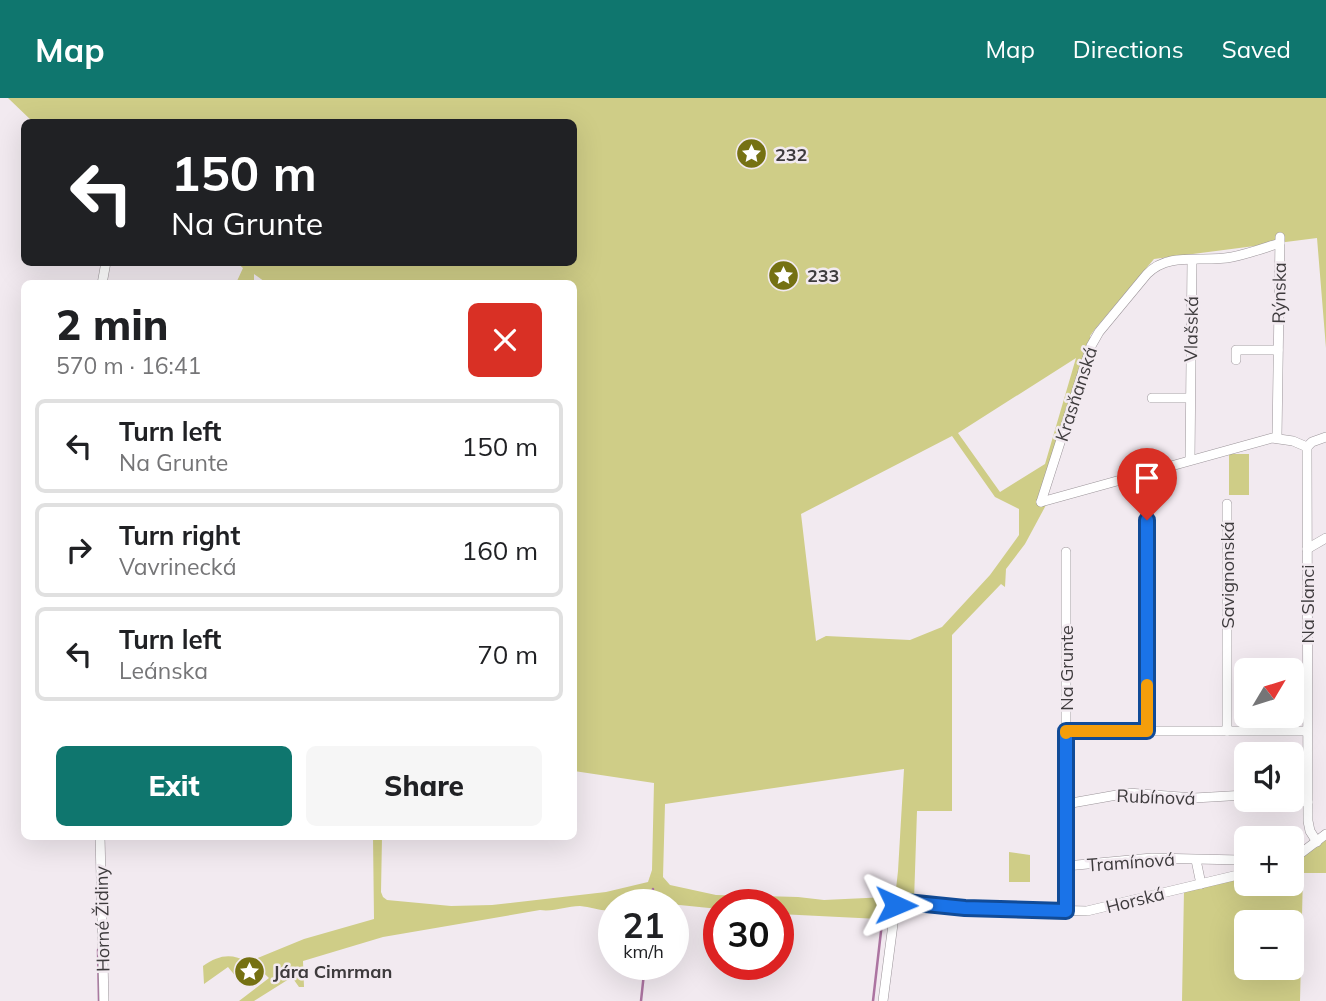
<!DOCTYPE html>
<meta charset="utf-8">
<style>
:root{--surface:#fff;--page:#f6f6f6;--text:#202124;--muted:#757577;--line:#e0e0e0;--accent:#0f766e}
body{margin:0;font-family:Mulish,sans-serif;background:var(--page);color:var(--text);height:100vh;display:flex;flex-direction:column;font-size:26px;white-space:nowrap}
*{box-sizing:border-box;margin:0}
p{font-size:23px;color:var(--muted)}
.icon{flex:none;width:38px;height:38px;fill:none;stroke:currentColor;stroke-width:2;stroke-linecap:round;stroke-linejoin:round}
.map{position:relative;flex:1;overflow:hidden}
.panel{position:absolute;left:21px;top:182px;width:556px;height:560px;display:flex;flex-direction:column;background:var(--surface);border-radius:10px;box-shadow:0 7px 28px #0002}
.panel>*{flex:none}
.banner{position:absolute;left:21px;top:21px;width:556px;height:147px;border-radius:10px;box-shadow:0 7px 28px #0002;background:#202124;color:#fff;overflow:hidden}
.needle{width:46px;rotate:52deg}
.tools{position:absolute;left:1234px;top:560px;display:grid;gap:14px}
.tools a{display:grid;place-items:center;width:70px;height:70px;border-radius:10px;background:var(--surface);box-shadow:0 7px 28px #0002;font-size:35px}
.speed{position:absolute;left:598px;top:791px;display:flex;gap:14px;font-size:35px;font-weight:700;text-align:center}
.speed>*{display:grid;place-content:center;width:91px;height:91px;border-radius:50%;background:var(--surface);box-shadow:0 7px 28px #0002;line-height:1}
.speed small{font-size:18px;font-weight:400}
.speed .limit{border:10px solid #d22;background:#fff;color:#111}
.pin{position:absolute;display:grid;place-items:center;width:60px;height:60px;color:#fff;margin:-72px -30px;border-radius:50% 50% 50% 0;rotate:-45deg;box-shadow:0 0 7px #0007}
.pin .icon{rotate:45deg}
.me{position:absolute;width:77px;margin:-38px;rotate:91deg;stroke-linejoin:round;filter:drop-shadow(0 0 5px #0008)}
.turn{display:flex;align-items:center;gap:24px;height:147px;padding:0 35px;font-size:32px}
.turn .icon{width:91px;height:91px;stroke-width:2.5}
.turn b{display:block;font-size:49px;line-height:60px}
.round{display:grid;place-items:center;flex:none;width:74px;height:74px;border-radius:10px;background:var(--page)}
.overview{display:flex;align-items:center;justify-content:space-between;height:119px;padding:0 35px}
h1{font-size:42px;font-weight:800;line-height:52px}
.action{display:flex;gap:14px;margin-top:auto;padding:14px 35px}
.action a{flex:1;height:80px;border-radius:10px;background:var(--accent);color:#fff;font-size:28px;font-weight:800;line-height:80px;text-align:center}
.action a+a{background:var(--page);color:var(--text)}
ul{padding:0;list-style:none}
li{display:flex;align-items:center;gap:21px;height:94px;margin:0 14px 10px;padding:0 21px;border:4px solid var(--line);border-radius:10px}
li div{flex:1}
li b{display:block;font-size:26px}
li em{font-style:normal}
header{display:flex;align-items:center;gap:42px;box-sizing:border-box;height:98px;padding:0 35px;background:var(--accent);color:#fff}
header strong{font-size:33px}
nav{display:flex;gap:38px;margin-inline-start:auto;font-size:24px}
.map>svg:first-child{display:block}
.green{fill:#cfcd87;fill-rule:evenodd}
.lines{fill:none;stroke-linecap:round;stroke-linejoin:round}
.stream{stroke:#ac74a1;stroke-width:2.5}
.minor-casing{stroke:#9c959a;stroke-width:10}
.minor{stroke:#fff;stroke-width:9}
.route-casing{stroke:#114b97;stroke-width:18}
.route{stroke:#1a73e8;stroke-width:12}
.slow{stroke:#f59e0b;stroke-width:12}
.labels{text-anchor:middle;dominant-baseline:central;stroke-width:5;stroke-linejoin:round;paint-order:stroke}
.poi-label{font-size:18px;font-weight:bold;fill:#3e3b3d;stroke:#f2eaf0;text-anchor:start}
.street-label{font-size:18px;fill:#3e3b3d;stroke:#f2eaf0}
</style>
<header>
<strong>Map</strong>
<nav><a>Map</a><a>Directions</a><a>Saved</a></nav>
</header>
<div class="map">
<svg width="1326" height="903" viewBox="0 0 1326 903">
<rect width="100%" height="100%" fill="#f2eaf0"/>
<!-- green -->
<g class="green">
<path d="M8 0H1326V250L1317 140 1154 161 1095 231 1090 238 1091 241 1037 407H1046L1025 446 1006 471 1005 489 1001 486 952 537V713H917L914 803 887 799 882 804 879 821 779 816V807H719V811L660 805 614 807V812C602 814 592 809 580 808 566 808 554 814 540 812L383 839 303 863 304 889H299L294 882 289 881 254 903H239L269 880 255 867 237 880 228 869 204 886 203 868C219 857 231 855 248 864L304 841 374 821 373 739H382L381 794 383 799 387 802 451 808 492 807 606 794 648 784 652 772 654 685 574 673V186H268L254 176V185H239L237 183 243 170 237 165 574 164V24H33ZM1076 260 1045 366 1000 394 958 335ZM952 338 995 399 1019 411V437L990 477 942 529 910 542 826 538 816 543 801 416ZM904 671 898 773 896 791 887 799 824 802 798 799 716 797 670 787 663 779 665 706Z"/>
<rect x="1229" y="356" width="20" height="41"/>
<path d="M1326 740V775H1303L1300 903H1182L1184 792 1246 778V786H1292V765ZM1246 824H1292V870H1246Z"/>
<polygon points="1009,754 1030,757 1030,784 1009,784"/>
</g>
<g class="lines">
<!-- stream -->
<g class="stream">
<polyline points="651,807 653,791"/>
<polyline points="98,852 99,903"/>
<polyline points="641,903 645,866"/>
<polyline points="873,903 883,816"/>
</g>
<defs>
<g id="minor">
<polyline points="102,186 106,164"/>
<polyline points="1236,262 1236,252 1278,252"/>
<polyline points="1152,300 1190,300"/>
<polyline points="1277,339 1280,139"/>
<polyline points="1307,349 1308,723 1310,733 1317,744"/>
<polyline points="1190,362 1192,162"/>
<path d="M1041 404 1091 248 1099 234 1147 176C1169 153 1203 165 1232 159 1248 156 1264 150 1280 145"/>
<polyline points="1041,404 1272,340 1293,343 1307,349 1312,344 1326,339"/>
<polyline points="1147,421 1147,633"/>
<polyline points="1307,451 1326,440"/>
<polyline points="1066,454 1066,812"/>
<polyline points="1066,633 1307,633"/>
<polyline points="1227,633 1227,406"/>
<polyline points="1288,702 1308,704"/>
<polyline points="1066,706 1128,695 1194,700 1246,697"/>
<polyline points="100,738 104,903"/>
<polyline points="1196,762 1201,786"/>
<polyline points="1292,762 1326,736"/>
<polyline points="1066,768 1152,760 1240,762"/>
<polyline points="883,903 896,803 965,810 1087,813 1246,775"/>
</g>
</defs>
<!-- minor casing -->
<use href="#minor" class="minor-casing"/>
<!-- minor -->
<use href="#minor" class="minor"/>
</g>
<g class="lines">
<defs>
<polyline id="route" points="896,807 896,803 965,810 1066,813 1066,633 1147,633 1147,422"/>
</defs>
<!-- route casing -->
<use href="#route" class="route-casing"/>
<!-- route -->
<use href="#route" class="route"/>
<!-- slow -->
<polyline class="slow" points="1066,635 1066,633 1147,633 1147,587"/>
</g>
<!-- icons -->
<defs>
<symbol id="sight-disc" viewBox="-11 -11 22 22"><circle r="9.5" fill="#757113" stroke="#f2eaf0"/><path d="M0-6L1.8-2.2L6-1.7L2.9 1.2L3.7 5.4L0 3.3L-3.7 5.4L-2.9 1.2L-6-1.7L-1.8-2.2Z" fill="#fff"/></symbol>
</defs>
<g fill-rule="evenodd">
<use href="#sight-disc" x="734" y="38" width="35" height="35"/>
<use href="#sight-disc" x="766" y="160" width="35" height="35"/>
<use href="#sight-disc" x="232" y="856" width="35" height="35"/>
</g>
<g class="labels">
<!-- poi labels -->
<g class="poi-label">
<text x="775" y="56">232</text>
<text x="807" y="177">233</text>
<text x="273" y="873">Jára Cimrman</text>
</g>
<!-- street labels -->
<g class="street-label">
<text transform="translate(1279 195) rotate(-89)">Rýnska</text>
<text transform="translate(1191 231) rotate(-89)">Vlašská</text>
<text transform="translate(1076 296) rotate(-72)">Krasňanská</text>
<text transform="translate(1227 477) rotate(-90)">Savignonská</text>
<text transform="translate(1307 506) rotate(-90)">Na Slanci</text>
<text transform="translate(1066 570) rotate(-90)">Na Grunte</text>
<text transform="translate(1156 699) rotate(2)">Rubínová</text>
<text transform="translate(1131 764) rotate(-4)">Tramínová</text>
<text transform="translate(1135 802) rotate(-14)">Horská</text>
<text transform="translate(102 821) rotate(-91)">Horné Židiny</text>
</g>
</g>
</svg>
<div class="tools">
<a><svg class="needle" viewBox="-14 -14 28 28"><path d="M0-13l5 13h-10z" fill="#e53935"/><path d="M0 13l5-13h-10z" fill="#757577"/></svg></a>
<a><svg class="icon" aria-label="sound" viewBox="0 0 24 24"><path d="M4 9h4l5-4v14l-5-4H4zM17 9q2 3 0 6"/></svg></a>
<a>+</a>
<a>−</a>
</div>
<div class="speed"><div>21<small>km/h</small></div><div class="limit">30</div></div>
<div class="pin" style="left:1147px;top:422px;background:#d93025"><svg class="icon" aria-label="arrive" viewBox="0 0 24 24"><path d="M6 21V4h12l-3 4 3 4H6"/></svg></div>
<svg class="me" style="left:896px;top:807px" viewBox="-20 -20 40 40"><path d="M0-17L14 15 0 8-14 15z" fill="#1a73e8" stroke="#fff" stroke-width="4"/></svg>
<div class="banner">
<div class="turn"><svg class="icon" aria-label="left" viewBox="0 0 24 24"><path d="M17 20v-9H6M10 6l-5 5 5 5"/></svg><div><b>150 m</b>Na Grunte</div></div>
</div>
<section class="panel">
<div class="overview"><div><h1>2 min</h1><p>570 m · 16:41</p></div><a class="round" style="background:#d93025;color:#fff"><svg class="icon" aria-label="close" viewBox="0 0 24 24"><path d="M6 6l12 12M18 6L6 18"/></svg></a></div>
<ul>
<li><svg class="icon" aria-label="left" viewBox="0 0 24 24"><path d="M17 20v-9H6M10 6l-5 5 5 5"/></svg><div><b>Turn left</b><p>Na Grunte</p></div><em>150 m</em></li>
<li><svg class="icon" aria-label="right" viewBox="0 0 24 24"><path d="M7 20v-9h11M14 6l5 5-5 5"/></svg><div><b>Turn right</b><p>Vavrinecká</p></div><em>160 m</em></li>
<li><svg class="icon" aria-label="left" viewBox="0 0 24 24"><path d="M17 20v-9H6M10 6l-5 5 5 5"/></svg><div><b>Turn left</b><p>Leánska</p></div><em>70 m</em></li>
</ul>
<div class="action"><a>Exit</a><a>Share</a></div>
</section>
</div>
